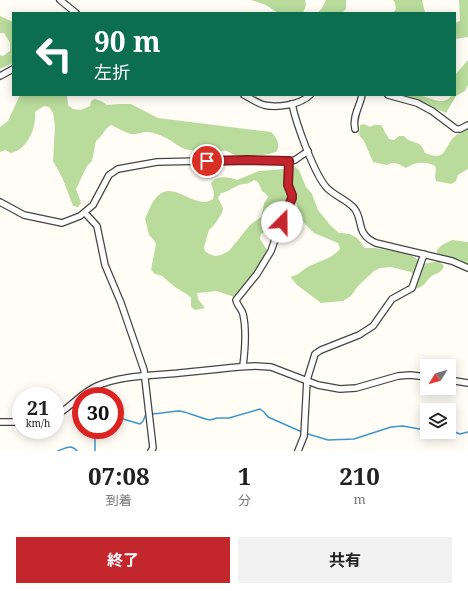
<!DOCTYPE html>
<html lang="ja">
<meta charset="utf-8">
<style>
:root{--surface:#fff;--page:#f2f2f2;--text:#222;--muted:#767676;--accent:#c4262e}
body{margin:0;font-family:"Noto Serif","Noto Sans JP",serif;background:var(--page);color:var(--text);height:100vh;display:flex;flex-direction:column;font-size:15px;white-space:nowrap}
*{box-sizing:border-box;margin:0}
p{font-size:13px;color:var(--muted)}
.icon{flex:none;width:22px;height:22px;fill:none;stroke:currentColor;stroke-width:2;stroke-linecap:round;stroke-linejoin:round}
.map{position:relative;height:451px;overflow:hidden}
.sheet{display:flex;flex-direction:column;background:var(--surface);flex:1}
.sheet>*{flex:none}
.banner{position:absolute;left:12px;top:12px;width:444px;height:84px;border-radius:0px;box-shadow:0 2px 10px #0003;background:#0b6e4f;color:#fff;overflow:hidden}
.needle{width:26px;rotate:233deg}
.tools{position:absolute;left:420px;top:359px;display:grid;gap:8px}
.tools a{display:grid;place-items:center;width:36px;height:36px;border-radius:0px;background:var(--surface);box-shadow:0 2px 10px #0003;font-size:20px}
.speed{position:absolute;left:12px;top:387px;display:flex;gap:8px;font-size:20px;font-weight:700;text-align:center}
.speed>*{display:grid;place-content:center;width:52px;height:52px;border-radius:50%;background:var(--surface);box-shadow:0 2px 10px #0003;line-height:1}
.speed small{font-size:10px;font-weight:400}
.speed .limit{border:6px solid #d22;background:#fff;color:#111}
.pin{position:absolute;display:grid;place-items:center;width:34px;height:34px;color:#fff;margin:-17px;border:2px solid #fff;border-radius:50%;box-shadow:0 1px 4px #0007}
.me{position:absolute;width:44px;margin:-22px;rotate:22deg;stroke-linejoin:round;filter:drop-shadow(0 0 3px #0008)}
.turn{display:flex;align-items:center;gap:14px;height:84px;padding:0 16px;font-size:18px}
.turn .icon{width:52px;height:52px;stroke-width:2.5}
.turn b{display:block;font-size:28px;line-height:34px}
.eta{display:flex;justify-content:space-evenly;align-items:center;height:68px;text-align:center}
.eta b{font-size:24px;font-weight:700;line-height:28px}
.primary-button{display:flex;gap:8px;margin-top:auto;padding:8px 16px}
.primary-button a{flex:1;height:46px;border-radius:0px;background:var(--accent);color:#fff;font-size:16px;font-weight:700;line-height:46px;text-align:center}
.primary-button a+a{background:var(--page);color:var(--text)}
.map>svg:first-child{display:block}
.forest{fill:#b9dc9c;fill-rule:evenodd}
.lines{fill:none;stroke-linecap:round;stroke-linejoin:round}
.stream{stroke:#3f96cf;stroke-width:1.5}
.minor-casing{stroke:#444;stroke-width:8}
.minor{stroke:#fff;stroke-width:5.5}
.route-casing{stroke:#7f191e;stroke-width:10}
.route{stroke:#c4262e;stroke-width:7}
</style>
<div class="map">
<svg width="468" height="451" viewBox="0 0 468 451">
<rect width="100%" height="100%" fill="#fffdf5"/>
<!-- forest -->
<g class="forest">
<polygon points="251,0 305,0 306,5 303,13 278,13 266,5"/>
<polygon points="326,0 346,0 346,9 342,13 318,13 322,8"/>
<polygon points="393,0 422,0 425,13 393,13 396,9 395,3"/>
<polygon points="459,0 468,0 468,37 455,39 455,23 460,21"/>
<polygon points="0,16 13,22 13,63 0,69 0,55 3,56 10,51 10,43 4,33 0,33"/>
<path d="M468 60V85L465 91 456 96 446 113 404 95C408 95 413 95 417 95 429 96 443 108 452 95H455V75Z"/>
<path d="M20 95H67L68 105 73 109 81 110 90 106 91 101 95 99 101 101 107 105 119 104H131L158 118 271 132C277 138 280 143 277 151 270 156 243 157 235 155 226 151 225 147 215 155L206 154 199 150C181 153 177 142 162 136 157 134 152 132 147 132 142 132 136 135 131 134 124 132 118 128 111 125 105 128 102 137 96 141L92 161 87 166 76 189 81 203 78 207 73 206 62 177 53 161 55 126 53 113 49 107 44 106 35 112C37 127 27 150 11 153L5 150 0 152V127L8 121Z"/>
<path d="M364 124 370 127 374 125H381L389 139 394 140 399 136H404C414 147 419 137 425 153 447 162 443 148 454 137 458 133 463 132 468 130V169L458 175 456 181 451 184 436 181C434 175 437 171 435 166 424 161 416 162 406 168 400 165 394 160 387 165L373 162 364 141 359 135 360 125Z"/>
<path d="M294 166 299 170 306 187 312 194 318 210 330 225 339 233C346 233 354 234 359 240 361 243 362 245 365 248H375L410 254 423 264 439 261 444 266C440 274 438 272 432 276 424 282 426 287 414 289 410 284 409 280 413 275L411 272 391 267 380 268 374 271 358 286 351 296 343 301 321 303 297 285 291 278 292 276C299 275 300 272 306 268 318 261 330 260 340 249L338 243 314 233 304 223 296 203 293 202 276 219 271 227 261 234 260 239 267 250 251 288 246 293 234 297 217 291 197 293 198 299 205 308 195 310 191 307V298L188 295 175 287 162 276 155 274 151 270 156 244 154 240 149 235 145 218C149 212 150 205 155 199 173 176 194 212 213 199L214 193 211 183C218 175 228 177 237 180L259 171 284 169V172L290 175ZM254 180 258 182 262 191 265 193 268 197 264 203 262 216 250 225 229 251 221 255 215 256 209 254 205 251 204 247 209 230 215 224 222 213 223 208 218 198 221 193C228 192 232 188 239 185 245 183 248 185 254 180Z"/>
<polygon points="452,240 468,242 468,266 460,260 443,256 437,253 437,250 442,245"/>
</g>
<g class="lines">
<!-- stream -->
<g class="stream">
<path d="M151 414C160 414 173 411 180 411 191 413 199 418 210 420L217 418H229L260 409 264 412 268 417 302 432"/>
<polyline points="115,421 123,419 140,424 143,421 146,414"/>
<polyline points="449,430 460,434 468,432"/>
<polyline points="308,434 328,440 354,439 391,427 403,426 419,429 427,425"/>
<path d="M58 451C65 448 71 444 77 451"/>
<polyline points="95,451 95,439 99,430"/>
</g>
<defs>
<g id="minor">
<polyline points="60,0 76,13"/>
<polyline points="0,76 13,69"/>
<path d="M244 95C250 98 257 103 264 105 277 108 300 105 310 95"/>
<polyline points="388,95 417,103 432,111 456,129 460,129 468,125"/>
<path d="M292 104C296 123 314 174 327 188 335 196 347 200 354 208 364 220 355 234 376 243L452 261 468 268"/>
<path d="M355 129C352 117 360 106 362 95"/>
<polyline points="0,202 24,215 62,223 80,216 93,205 109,175 118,169 157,162 248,160 289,161 295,160 308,151"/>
<polyline points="85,213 97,226 105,265 121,303 144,370 153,448 151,451"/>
<path d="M243 366C245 350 247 331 243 314 242 309 237 306 236 300L257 274 271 251 284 214 292 198V195L288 185 289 161"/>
<polyline points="449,380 468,383"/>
<path d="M55 416C70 408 81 393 97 386 122 375 152 376 179 373 204 371 230 367 255 366L271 367 318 385 340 389 356 388 398 376 410 375 427 377"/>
<polyline points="0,422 21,422"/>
<polyline points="298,451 304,436 307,380 315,354 321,350 359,335 373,326 392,299 412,288 424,254"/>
</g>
</defs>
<!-- minor casing -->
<use href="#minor" class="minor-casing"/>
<!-- minor -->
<use href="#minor" class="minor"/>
</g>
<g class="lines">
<defs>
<polyline id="route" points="207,161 248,160 289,161 288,185 292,195 292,198 282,222"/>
</defs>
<!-- route casing -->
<use href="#route" class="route-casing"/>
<!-- route -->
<use href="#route" class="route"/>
</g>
</svg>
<div class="tools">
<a><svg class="needle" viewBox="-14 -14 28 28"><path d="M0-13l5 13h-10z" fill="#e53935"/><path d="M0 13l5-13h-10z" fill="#767676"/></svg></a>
<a><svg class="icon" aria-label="layers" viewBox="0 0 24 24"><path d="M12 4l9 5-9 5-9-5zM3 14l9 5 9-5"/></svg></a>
</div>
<div class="speed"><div>21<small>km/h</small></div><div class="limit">30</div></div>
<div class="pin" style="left:207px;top:161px;background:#d93025"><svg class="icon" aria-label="arrive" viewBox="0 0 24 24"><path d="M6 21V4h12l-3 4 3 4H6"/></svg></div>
<svg class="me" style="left:282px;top:222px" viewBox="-20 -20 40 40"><circle r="19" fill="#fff"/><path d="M0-13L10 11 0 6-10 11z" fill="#c4262e"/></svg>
<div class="banner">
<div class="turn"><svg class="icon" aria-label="left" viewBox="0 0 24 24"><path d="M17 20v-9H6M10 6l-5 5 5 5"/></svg><div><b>90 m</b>左折</div></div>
</div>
</div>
<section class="sheet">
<div class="eta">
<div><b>07:08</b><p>到着</p></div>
<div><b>1</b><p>分</p></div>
<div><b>210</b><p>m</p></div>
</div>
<div class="primary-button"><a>終了</a><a>共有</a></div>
</section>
